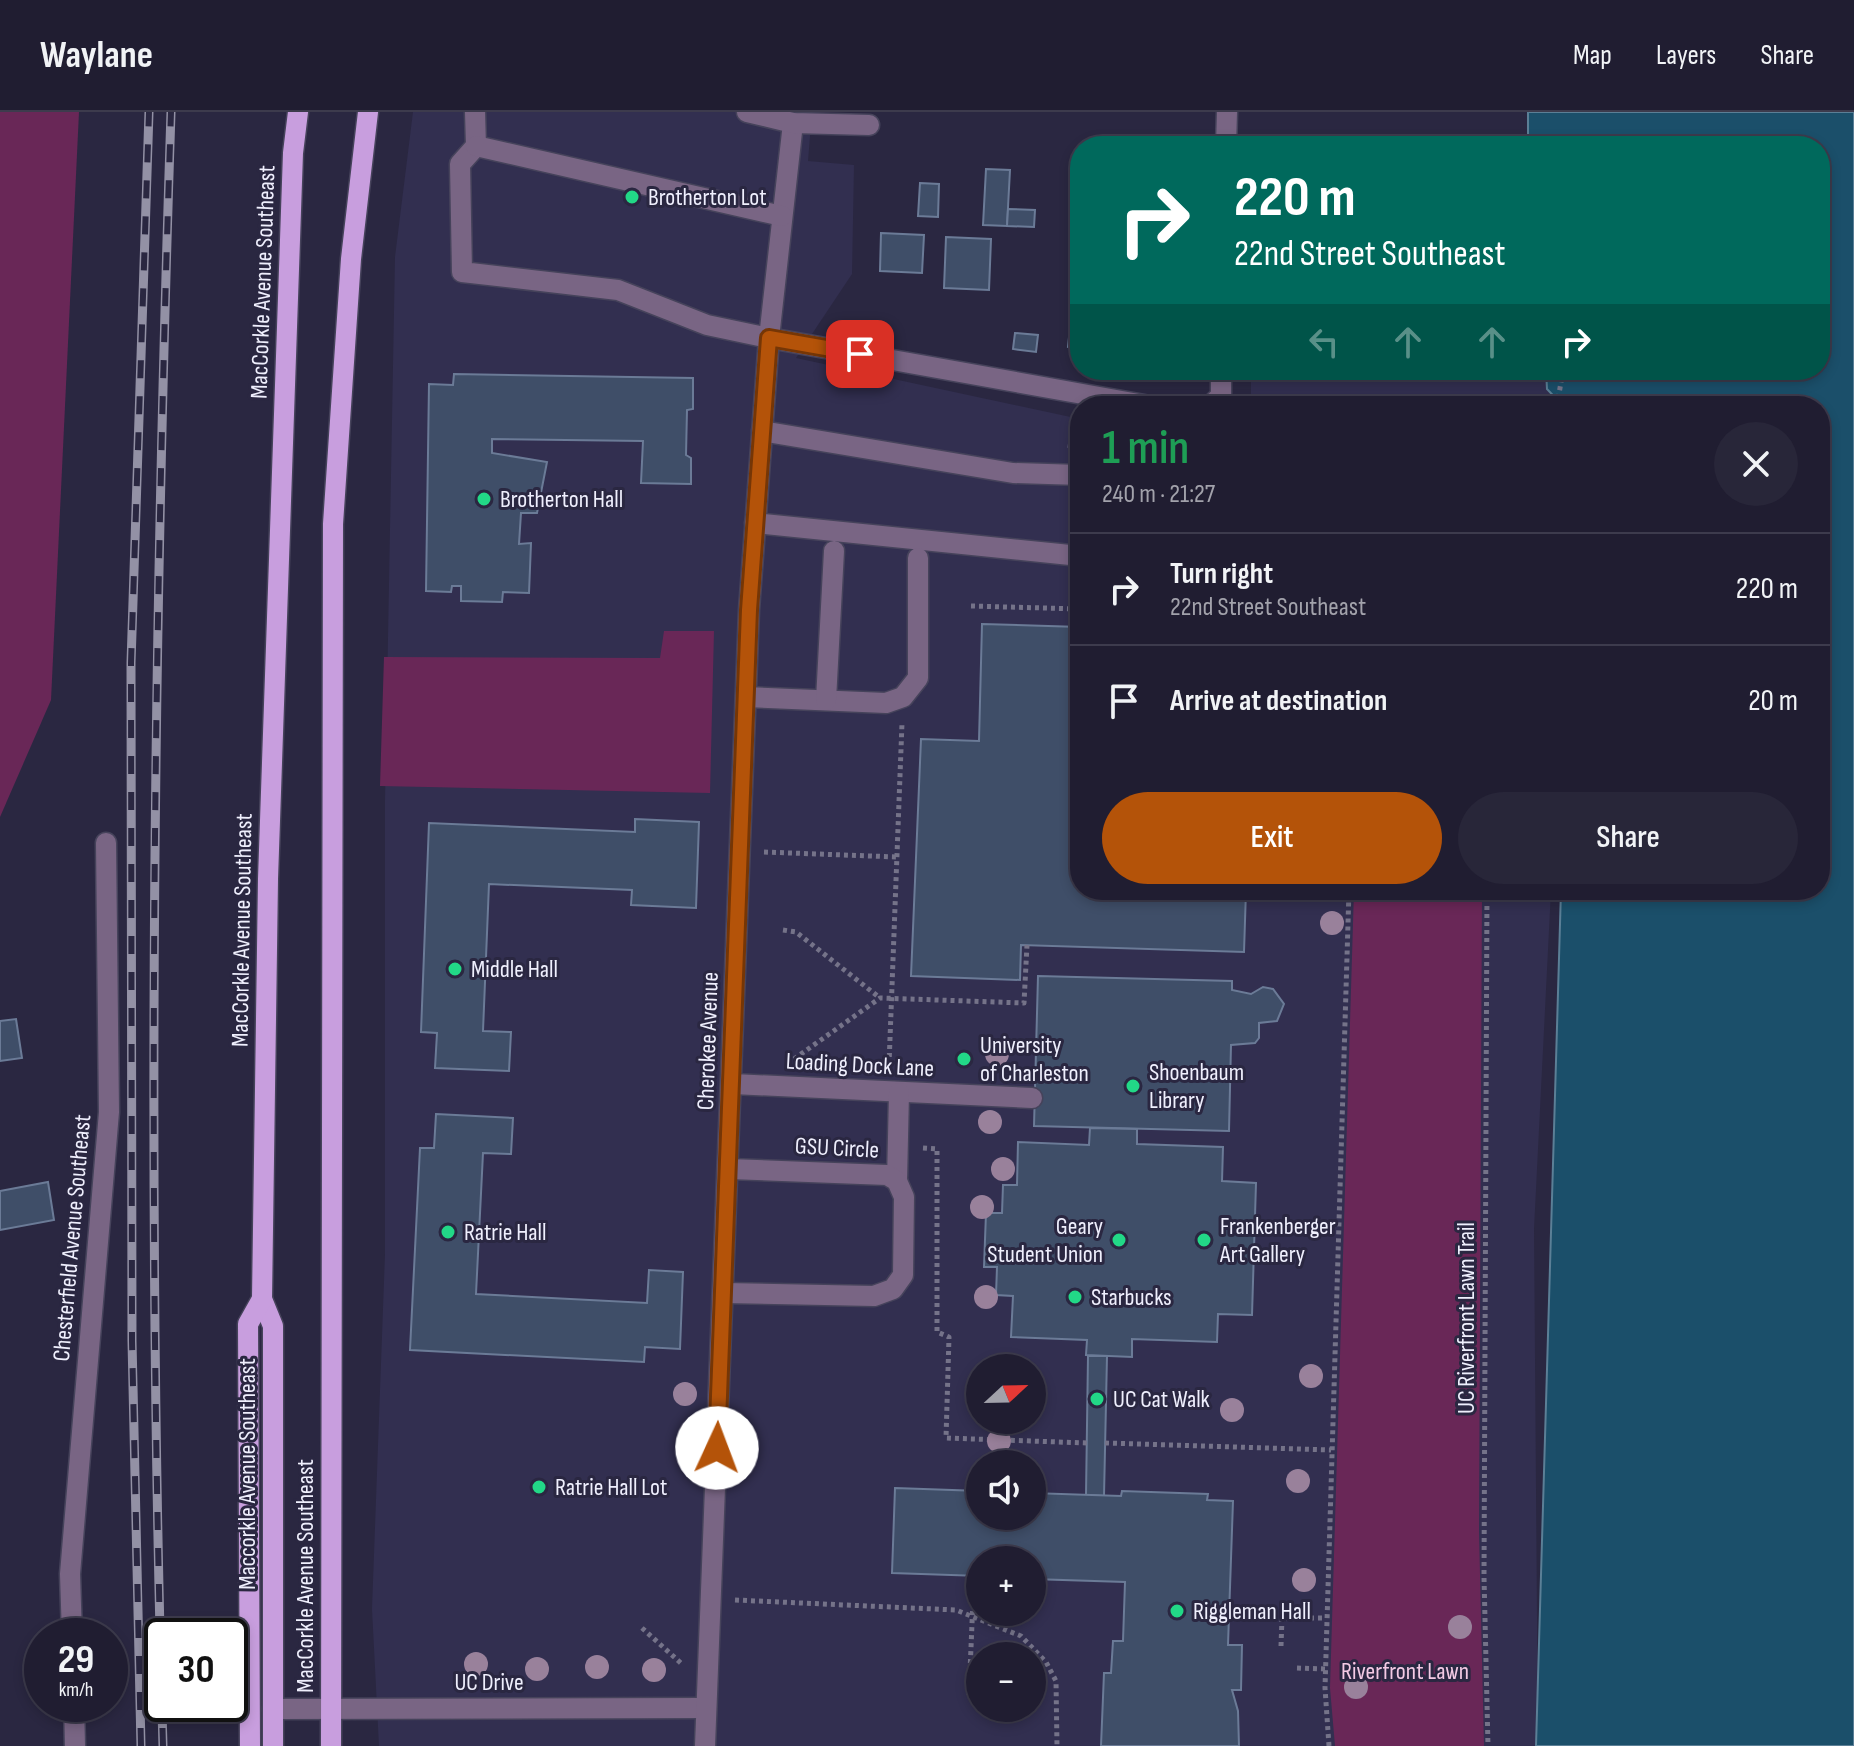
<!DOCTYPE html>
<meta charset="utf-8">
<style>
:root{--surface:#201d31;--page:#282639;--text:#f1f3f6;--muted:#a2a2ab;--line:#3d3b4d;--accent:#b45309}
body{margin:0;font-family:"Sofia Sans Condensed",sans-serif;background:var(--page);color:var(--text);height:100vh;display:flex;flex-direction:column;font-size:30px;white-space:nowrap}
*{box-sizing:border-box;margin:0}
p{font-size:26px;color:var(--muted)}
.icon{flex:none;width:44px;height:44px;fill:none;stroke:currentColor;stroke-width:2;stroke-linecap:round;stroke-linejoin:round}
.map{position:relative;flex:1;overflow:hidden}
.side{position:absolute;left:1070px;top:284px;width:760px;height:504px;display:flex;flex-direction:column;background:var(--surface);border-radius:32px;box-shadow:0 4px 12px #0003,0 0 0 2px var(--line)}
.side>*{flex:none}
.guide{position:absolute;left:1070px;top:24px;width:760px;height:244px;border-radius:32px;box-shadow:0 4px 12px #0003,0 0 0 2px var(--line);background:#00695c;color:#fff;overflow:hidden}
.needle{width:52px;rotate:68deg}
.buttons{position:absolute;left:966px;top:1242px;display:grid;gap:16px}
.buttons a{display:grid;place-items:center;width:80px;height:80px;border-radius:50%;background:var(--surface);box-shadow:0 4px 12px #0003,0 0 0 2px var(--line);font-size:40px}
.speed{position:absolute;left:24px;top:1506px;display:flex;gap:16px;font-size:40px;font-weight:700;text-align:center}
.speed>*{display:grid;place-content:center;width:104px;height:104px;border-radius:50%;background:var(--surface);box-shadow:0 4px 12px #0003,0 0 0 2px var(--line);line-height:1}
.speed small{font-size:20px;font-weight:400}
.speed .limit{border:4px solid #111;border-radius:12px;background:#fff;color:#111}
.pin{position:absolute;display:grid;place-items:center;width:68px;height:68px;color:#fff;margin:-34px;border-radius:16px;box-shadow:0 4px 12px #0006}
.me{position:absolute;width:88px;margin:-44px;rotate:2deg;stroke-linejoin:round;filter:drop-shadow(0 0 6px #0008)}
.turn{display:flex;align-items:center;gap:28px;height:168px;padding:0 32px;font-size:36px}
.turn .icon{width:104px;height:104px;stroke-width:2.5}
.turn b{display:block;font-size:56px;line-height:68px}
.lanes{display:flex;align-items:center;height:76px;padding:0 32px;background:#0003;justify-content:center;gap:40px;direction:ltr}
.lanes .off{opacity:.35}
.round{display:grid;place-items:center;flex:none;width:84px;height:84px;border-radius:42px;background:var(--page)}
.overview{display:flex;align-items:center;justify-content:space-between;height:136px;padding:0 32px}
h1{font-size:48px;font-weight:600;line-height:60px;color:#1e9e55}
.primary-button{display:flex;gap:16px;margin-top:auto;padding:16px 32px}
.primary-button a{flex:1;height:92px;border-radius:48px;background:var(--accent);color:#fff;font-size:32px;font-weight:600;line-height:92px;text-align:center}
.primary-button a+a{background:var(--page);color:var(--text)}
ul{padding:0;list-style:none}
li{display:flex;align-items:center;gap:24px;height:112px;padding:0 32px;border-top:2px solid var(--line)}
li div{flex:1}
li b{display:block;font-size:30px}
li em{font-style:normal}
header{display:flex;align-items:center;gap:48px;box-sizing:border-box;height:112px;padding:0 40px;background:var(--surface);border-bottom:2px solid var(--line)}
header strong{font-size:38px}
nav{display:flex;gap:44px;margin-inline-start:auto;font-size:28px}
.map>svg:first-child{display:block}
.built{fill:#322f50;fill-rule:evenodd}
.green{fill:#692757}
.water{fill:#1b4f6a;stroke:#5b7f96;stroke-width:2}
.building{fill:#3f4e68;stroke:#6b7b97;stroke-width:2}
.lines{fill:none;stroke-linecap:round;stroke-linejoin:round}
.minor-casing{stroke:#46435b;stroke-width:23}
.major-casing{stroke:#46435b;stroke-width:23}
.path{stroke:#757389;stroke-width:5;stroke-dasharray:4 4;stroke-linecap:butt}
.minor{stroke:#796584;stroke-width:20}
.major{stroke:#c89ede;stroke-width:20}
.rail-casing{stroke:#9391a5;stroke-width:9}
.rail{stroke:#2a2741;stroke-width:6;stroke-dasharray:18;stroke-linecap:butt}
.tree{fill:#99819b}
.route-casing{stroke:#753606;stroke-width:20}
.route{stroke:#b45309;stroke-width:14}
.poi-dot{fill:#22d887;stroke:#2a2741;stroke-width:3}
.labels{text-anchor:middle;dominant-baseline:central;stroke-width:6;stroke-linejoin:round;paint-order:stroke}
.poi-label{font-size:24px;fill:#efeffd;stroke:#2a2741;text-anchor:start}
.street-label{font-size:24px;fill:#efeffd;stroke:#2a2741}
.park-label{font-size:24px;fill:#f4cae5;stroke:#2a2741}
</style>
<header>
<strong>Waylane</strong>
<nav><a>Map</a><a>Layers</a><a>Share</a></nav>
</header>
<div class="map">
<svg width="1854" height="1634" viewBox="0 0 1854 1634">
<rect width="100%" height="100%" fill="#2a2741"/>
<!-- built -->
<g class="built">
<path d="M413 0H812L808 49 854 53 852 162 796 246 1080 307V778H1551L1534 1117 1538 1634H379L372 1497 385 1142V689L395 145ZM980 1256H1032V1308H980ZM980 1352H1032V1404H980ZM980 1448H1032V1500H980ZM980 1544H1032V1596H980Z"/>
<polygon points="1251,258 1559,258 1567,294 1251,294"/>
</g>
<!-- green -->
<g class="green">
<polygon points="0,0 79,0 51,588 0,705"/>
<polygon points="664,519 714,519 710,681 380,674 384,545 660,546"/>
<polygon points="1354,778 1482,778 1479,1419 1484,1634 1335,1634 1330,1576"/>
</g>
<!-- water -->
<polygon class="water" points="1528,0 1854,0 1854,1634 1536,1634 1561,778 1820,778 1820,294 1563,294 1547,277 1546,258 1820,258 1820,34 1528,34"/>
<!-- building -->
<g class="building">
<polygon points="986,57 1010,58 1007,114 983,113"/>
<polygon points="920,71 939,72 938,105 918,104"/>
<polygon points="1008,97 1035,98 1034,115 1007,114"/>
<polygon points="881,121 924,123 922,161 880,159"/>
<polygon points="946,125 991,127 989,178 944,176"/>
<polygon points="1074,177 1080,178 1080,237 1068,235"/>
<polygon points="1015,221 1038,223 1036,240 1013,237"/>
<polygon points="454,262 693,266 693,297 687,298 686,343 691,346 691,372 641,371 643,329 492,327 492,341 547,350 537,401 521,401 519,432 531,431 529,481 503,480 502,490 461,489 461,474 452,474 451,480 426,479 429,272 453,273"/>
<polygon points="982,512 1080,515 1080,778 1246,778 1244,840 1021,833 1020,868 911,864 921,627 979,629"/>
<polygon points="635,707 699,710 696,796 631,793 632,778 489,772 483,919 511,920 509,959 435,956 437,921 421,920 429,711 635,720"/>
<polygon points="1038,864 1232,869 1232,878 1251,882 1263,875 1273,877 1284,892 1277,909 1259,911 1259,926 1255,931 1231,933 1229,1019 1034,1014"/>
<polygon points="16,907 22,946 0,949 0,909"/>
<polygon points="436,1002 513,1006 511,1042 483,1041 476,1182 647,1191 649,1158 683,1160 680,1237 645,1235 644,1250 410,1238 420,1036 434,1036"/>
<polygon points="1090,1016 1137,1017 1137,1032 1223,1035 1222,1069 1256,1071 1252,1203 1218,1202 1217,1230 1132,1227 1132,1245 1086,1243 1087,1228 1011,1225 1013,1184 996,1183 997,1155 984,1155 986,1101 1002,1101 1003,1073 1017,1073 1018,1030 1089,1033"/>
<polygon points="48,1070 54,1108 0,1118 0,1079"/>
<polygon points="1088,1244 1107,1244 1104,1384 1086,1383"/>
<polygon points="895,1376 980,1379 980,1404 1032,1404 1032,1381 1121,1384 1122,1379 1208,1382 1207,1388 1233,1389 1228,1533 1242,1533 1241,1578 1232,1578 1238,1599 1239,1634 1101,1634 1104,1561 1111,1561 1113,1529 1123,1529 1125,1470 1032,1467 1032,1448 980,1448 980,1464 892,1461"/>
</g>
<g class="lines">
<defs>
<g id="minor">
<polyline points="475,0 476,34 460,52 462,160 618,178 707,213 769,226 793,11"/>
<polyline points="747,0 793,11 869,13"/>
<polyline points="476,34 782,104"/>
<polyline points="1226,34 1227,0"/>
<polyline points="1210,294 1221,284 1221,258"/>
<polyline points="762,319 1013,361 1080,363"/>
<polyline points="755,411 1080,444"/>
<polyline points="746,585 886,591 903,585 918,566 918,446"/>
<polyline points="826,588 834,439"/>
<polyline points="733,972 1032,986"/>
<polyline points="897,1069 899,981"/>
<polyline points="724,1181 874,1184 893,1177 903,1163 904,1085 897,1069 887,1063 729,1057"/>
<polyline points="72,1524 70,1462 109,1000 106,731"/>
<polyline points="74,1592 75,1634"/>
<polyline points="273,1597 705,1596"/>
<polyline points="705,1634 749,498 769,226 1150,294"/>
</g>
<g id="major">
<polyline points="262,1187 273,1214 273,1634"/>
<polyline points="250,1634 248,1212 262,1187 268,767 293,41 298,0"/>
<polyline points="331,1634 333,412 351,147 368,0"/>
</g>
</defs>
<!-- minor casing -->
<use href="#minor" class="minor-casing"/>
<!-- major casing -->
<use href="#major" class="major-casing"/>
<!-- path -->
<g class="path">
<polyline points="1557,294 1563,258"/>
<polyline points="1070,336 1073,309"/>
<polyline points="971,494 1080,497"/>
<polyline points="764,740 897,745"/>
<polyline points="1487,778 1484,1465 1488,1634"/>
<polyline points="783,818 796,820 880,886"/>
<polyline points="794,947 880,886 1024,891 1027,833"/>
<polyline points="889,953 902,611"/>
<polyline points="923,1036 937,1037 937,1220 949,1225 946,1326 1087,1331"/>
<polyline points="1105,1331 1331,1338"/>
<polyline points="735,1488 956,1498 1021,1524 1046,1550 1056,1569 1057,1634"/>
<polyline points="642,1516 683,1553"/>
<polyline points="1281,1534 1282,1506 1326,1506"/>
<polyline points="1297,1556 1325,1557"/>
<polyline points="969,1583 974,1464"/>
<polyline points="1329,1634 1325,1576 1349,778"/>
</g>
<!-- minor -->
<use href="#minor" class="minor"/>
<!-- major -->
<use href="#major" class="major"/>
<defs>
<g id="rail">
<polyline points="141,1634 132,1229 131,551 149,0"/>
<path d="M163 1634C147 1089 153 545 171 0"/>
</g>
</defs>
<!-- rail casing -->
<use href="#rail" class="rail-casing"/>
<!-- rail -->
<use href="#rail" class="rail"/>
</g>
<!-- trees -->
<g class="tree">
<circle cx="1332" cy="811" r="12"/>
<circle cx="997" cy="942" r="12"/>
<circle cx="990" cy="1010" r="12"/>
<circle cx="1003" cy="1057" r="12"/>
<circle cx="982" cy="1095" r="12"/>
<circle cx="986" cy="1185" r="12"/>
<circle cx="1311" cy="1264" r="12"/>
<circle cx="685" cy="1282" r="12"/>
<circle cx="1232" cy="1298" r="12"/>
<circle cx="999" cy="1329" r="12"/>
<circle cx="1298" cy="1369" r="12"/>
<circle cx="1304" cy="1468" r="12"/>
<circle cx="1460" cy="1515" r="12"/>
<circle cx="476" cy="1552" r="12"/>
<circle cx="597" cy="1555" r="12"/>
<circle cx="537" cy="1557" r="12"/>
<circle cx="654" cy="1558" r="12"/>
<circle cx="1356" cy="1575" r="12"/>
</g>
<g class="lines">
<defs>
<polyline id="route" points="717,1336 749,498 769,226 860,242"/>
</defs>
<!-- route casing -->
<use href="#route" class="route-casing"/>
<!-- route -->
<use href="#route" class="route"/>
</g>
<!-- markers -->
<g class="poi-dot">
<circle cx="632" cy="85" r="8"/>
<circle cx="484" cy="387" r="8"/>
<circle cx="455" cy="857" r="8"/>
<circle cx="964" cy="947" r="8"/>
<circle cx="1133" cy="974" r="8"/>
<circle cx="448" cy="1120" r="8"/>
<circle cx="1119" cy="1128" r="8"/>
<circle cx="1204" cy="1128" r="8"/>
<circle cx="1075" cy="1185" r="8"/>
<circle cx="1097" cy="1287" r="8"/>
<circle cx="539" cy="1375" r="8"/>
<circle cx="1177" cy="1499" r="8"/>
</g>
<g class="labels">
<!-- poi labels -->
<g class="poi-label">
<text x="648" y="85">Brotherton Lot</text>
<text x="500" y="387">Brotherton Hall</text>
<text x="471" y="857">Middle Hall</text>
<text x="980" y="933">University<tspan x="980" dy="28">of Charleston</tspan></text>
<text x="1149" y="960">Shoenbaum<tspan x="1149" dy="28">Library</tspan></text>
<text x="1103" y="1114" text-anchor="end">Geary<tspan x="1103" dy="28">Student Union</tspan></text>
<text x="1220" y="1114">Frankenberger<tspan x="1220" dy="28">Art Gallery</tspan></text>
<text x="464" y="1120">Ratrie Hall</text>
<text x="1091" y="1185">Starbucks</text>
<text x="1113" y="1287">UC Cat Walk</text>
<text x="555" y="1375">Ratrie Hall Lot</text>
<text x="1193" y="1499">Riggleman Hall</text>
</g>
<!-- street labels -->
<g class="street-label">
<text transform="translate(263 170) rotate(-88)">MacCorkle Avenue Southeast</text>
<text transform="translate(242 818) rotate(-89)">MacCorkle Avenue Southeast</text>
<text transform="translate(708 929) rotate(-88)">Cherokee Avenue</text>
<text transform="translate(860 953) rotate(3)">Loading Dock Lane</text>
<text transform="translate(837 1036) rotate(3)">GSU Circle</text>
<text transform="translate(72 1126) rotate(-85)">Chesterfield Avenue Southeast</text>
<text transform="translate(1466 1206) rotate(-90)">UC Riverfront Lawn Trail</text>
<text transform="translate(247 1362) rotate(-90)">Maccorkle Avenue Southeast</text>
<text transform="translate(305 1464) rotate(-90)">MacCorkle Avenue Southeast</text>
<text x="489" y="1570">UC Drive</text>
</g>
<!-- park labels -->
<g class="park-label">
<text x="1405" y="1559">Riverfront Lawn</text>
</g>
</g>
</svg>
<div class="buttons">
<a><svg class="needle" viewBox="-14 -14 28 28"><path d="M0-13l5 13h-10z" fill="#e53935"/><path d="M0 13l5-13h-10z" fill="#a2a2ab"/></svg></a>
<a><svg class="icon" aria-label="sound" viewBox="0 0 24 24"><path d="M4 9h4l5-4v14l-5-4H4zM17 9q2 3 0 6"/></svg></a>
<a>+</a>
<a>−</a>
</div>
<div class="speed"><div>29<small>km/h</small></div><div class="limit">30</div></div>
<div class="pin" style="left:860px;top:242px;background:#d93025"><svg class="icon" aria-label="arrive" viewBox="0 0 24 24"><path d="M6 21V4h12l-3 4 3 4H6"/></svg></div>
<svg class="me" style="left:717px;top:1336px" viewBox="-20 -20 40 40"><circle r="19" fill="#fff"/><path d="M0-13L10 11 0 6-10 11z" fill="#b45309"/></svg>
<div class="guide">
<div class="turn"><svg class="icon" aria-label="right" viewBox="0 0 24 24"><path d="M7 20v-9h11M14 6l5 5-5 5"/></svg><div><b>220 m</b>22nd Street Southeast</div></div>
<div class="lanes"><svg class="icon off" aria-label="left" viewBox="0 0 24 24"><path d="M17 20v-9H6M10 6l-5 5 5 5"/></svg><svg class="icon off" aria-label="ahead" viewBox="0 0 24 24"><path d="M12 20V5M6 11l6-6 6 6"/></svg><svg class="icon off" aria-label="ahead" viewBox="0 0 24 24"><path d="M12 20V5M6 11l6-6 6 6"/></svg><svg class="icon" aria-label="right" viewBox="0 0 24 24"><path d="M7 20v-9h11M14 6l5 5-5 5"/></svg></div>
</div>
<section class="side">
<div class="overview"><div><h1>1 min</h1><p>240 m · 21:27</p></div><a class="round"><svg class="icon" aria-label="close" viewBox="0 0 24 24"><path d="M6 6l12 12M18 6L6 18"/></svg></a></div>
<ul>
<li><svg class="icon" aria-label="right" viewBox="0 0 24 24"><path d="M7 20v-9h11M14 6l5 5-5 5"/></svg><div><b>Turn right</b><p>22nd Street Southeast</p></div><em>220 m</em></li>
<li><svg class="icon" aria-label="arrive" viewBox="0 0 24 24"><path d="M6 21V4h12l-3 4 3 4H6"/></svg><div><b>Arrive at destination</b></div><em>20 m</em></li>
</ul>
<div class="primary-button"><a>Exit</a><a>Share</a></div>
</section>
</div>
